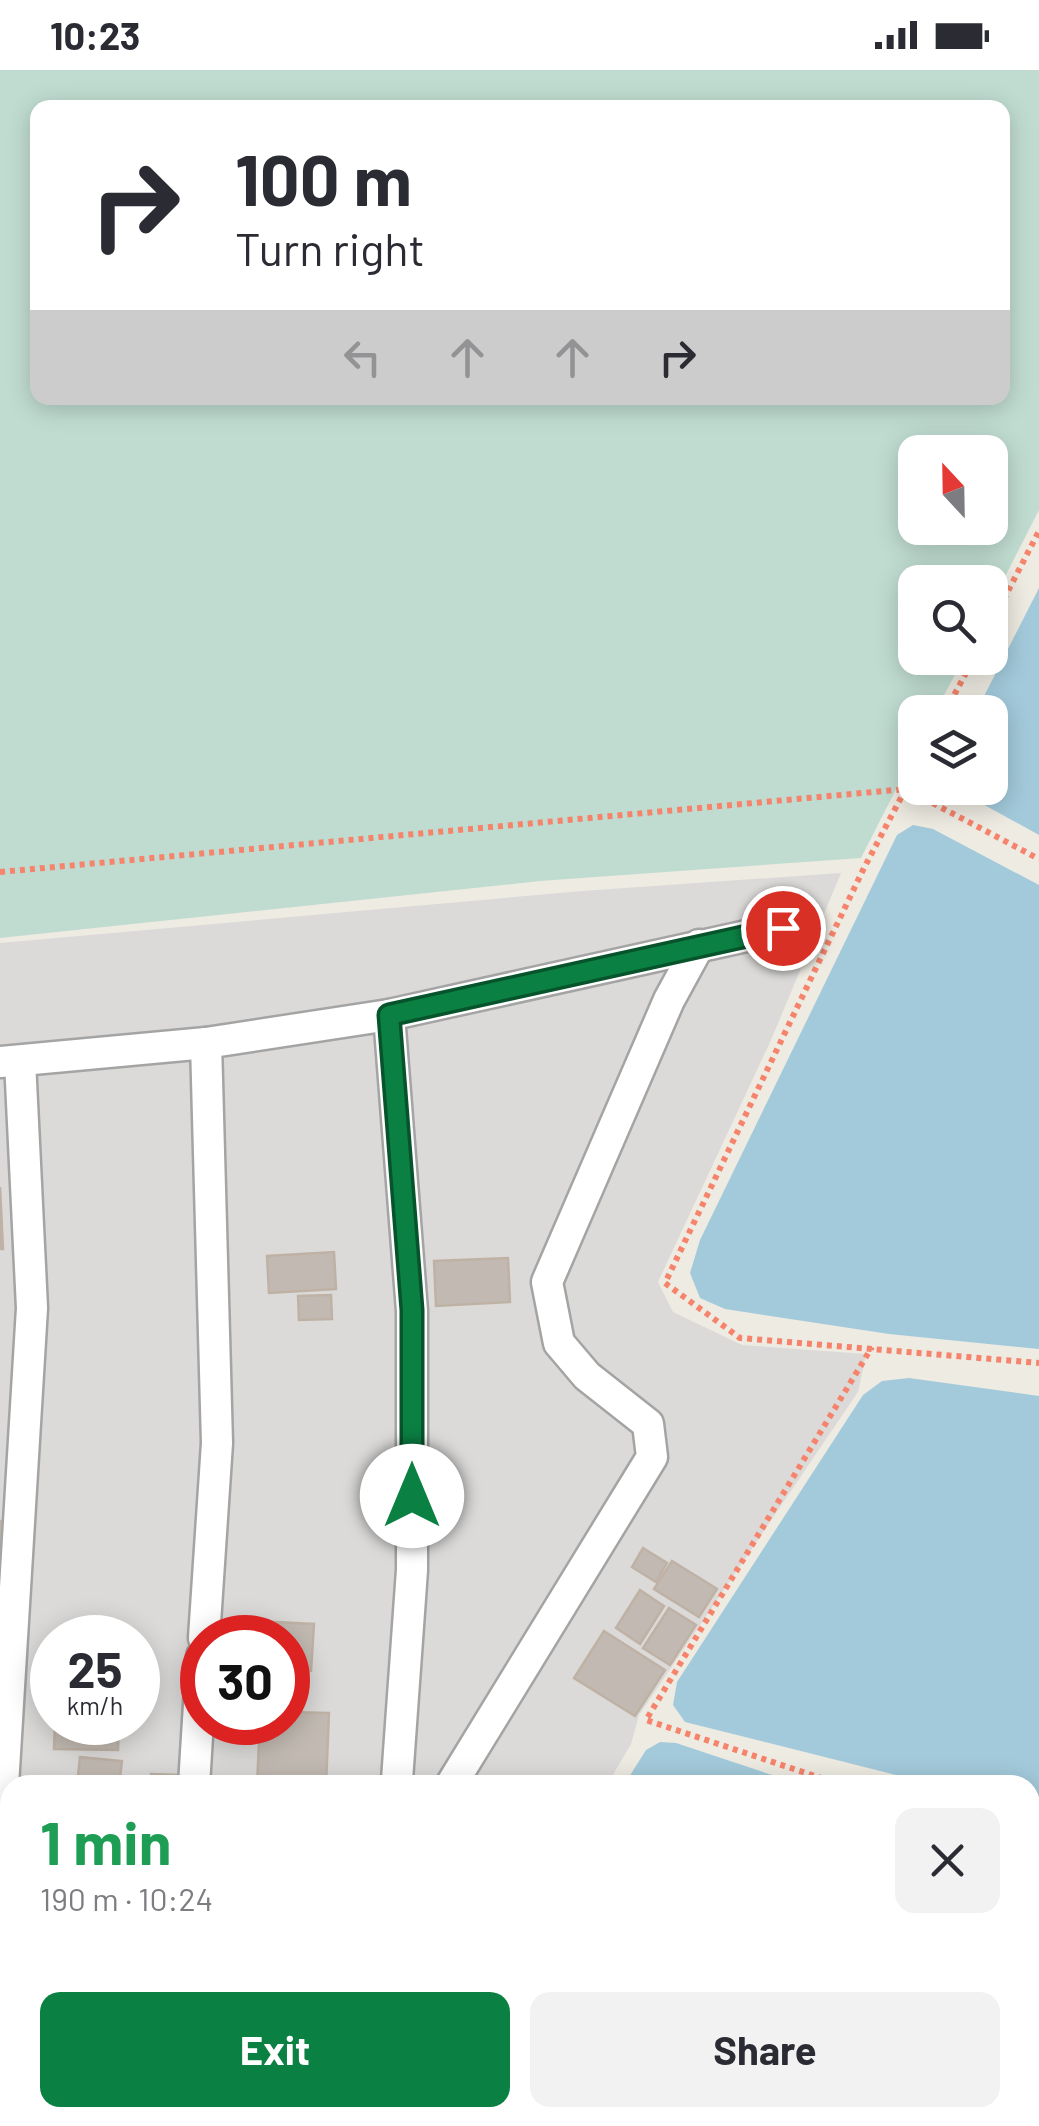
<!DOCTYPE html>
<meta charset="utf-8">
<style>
:root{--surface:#fff;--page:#f2f2f3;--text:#2b2b33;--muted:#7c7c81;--accent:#0b8043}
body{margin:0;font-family:Barlow,sans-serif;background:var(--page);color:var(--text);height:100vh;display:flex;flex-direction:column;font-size:38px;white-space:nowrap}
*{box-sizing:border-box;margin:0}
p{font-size:32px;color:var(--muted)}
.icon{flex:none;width:55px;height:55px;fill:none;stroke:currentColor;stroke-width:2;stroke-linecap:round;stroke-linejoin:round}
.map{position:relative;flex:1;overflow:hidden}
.side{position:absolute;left:0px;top:1705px;width:1040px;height:352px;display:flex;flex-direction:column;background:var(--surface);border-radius:30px 30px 0 0;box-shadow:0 5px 25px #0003}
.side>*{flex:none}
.hud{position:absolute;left:30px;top:30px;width:980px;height:305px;border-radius:20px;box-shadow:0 5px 25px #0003;background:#fff;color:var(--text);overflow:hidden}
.needle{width:65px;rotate:338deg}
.buttons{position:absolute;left:898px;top:365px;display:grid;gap:20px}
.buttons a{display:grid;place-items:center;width:110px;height:110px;border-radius:20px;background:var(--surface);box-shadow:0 5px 25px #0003;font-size:50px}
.speed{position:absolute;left:30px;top:1545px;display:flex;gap:20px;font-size:50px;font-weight:700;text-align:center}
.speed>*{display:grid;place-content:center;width:130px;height:130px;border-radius:50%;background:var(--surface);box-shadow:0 5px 25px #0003;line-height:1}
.speed small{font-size:25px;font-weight:400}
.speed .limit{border:15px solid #d22;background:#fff;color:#111}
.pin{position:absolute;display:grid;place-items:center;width:85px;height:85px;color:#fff;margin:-42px;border:5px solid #fff;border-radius:50%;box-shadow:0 2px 10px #0007}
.me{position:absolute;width:110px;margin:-55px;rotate:0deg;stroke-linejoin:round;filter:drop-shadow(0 0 8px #0008)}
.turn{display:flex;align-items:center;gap:35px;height:210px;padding:0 40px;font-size:45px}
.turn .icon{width:130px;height:130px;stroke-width:2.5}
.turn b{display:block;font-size:70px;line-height:85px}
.lanes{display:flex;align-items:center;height:95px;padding:0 40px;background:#0003;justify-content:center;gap:50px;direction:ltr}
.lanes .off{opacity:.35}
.round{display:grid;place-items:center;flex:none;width:105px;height:105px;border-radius:20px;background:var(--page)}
.headline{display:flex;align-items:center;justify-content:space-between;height:170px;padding:0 40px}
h1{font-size:60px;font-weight:700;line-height:75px;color:#1e9e55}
.action{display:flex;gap:20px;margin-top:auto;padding:20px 40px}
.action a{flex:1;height:115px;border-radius:20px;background:var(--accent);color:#fff;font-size:40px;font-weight:700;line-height:115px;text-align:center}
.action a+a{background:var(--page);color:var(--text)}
.status{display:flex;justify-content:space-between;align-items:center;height:70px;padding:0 50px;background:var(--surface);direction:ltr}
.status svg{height:28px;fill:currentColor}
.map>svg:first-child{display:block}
.residential{fill:#dbdad9;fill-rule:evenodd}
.wetland{fill:#c0dcd1;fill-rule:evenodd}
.water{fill:#a3cadb}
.building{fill:#c2bab2;stroke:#bfb2a5;stroke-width:2.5}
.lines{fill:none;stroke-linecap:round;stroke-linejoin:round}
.minor-casing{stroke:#a4a4a4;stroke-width:35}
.path{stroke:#f6836b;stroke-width:6;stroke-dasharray:5 5;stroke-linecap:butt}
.minor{stroke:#fff;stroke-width:30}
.route-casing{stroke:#07532c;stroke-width:25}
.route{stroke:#0b8043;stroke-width:18}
</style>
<div class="status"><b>10:23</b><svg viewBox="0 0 49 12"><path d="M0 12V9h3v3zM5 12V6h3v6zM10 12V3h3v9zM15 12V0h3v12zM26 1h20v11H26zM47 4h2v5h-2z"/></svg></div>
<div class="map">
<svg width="1039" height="2056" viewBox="0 0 1039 2056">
<rect width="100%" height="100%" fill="#eeebe2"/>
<!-- residential -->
<path class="residential" d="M841 803 771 970 658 1212 673 1242 742 1275 866 1284 858 1322 639 1645 631 1674 607 1715H10V2048H403L397 2056H0V873L582 821ZM52 1568H138V1652H52ZM202 1568H288V1652H202Z"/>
<!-- wetland -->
<path class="wetland" d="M0 0H1039V440L990 536V512H915V588H964L935 642H915V682L861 788 540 811 0 868ZM38 38H1002V328H38ZM915 382H990V458H915Z"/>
<!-- water -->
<g class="water">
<polygon points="1039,518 1039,765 968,726 958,718 990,718 990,642 976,642"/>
<polygon points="913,755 933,759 1039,815 1039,1279 889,1264 725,1239 700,1228 690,1203 700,1170 897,765"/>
<polygon points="909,1308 1039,1326 1039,1755 1030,1751 1030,1715 936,1715 685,1652 673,1635 677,1612 863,1325 882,1311"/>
<polygon points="660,1672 676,1673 802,1715 624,1715 646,1680"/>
<polygon points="1030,1792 1039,1795 1039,2056 409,2056 414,2048 1030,2048"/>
</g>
<!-- building -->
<g class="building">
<polygon points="0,1117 3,1179 0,1179"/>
<polygon points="334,1182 336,1219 269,1223 267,1186"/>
<polygon points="508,1188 510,1232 436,1236 434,1191"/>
<polygon points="331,1225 332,1249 299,1250 298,1226"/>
<polygon points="0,1451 16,1452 12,1509 0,1508"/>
<polygon points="643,1478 667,1493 656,1512 632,1497"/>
<polygon points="672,1491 717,1519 699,1547 654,1519"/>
<polygon points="640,1520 664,1536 640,1574 616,1558"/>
<polygon points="669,1538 696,1555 670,1595 643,1578"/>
<polygon points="256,1551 314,1554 311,1601 288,1600 288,1568 255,1568"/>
<polygon points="604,1561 665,1600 635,1646 574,1608"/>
<polygon points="47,1585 52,1585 52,1608 44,1607"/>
<polygon points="45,1610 52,1612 52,1632 42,1630"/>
<polygon points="288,1642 329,1643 326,1715 257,1715 260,1652 288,1652"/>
<polygon points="55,1652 119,1652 118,1680 54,1679"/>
<polygon points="80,1687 122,1691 119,1715 77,1715"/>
<polygon points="151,1704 179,1705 178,1715 151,1715"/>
<polygon points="125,2048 159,2048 158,2056 104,2056 105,2050 125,2053"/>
</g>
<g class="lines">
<defs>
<g id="minor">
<polyline points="389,945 412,1241 412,1500 397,1710 401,1715"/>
<polyline points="0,992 206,973 389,945 783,858"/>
<polyline points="204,1568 217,1373 206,973"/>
<polyline points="194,1715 202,1586"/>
<polyline points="451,1715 652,1387 648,1354 587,1306 559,1273 547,1212 669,930 699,875"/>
<polyline points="0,1765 32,1238 20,991"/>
<polyline points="0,1986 10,1987"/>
<polyline points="170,2056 171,2048"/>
</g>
</defs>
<!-- minor casing -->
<use href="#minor" class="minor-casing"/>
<!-- path -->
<g class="path">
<polyline points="990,556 1039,461"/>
<polyline points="945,642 974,588"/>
<polyline points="915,701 863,800 665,1213 740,1268 1039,1293"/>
<polyline points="0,802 906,719 1039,789"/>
<polyline points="842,1715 646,1650 872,1277"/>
<polyline points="1030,1777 1039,1780"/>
</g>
<!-- minor -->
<use href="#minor" class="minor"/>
</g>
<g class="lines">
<defs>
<polyline id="route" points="412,1426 412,1240 389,945 783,858"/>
</defs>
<!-- route casing -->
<use href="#route" class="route-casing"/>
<!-- route -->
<use href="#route" class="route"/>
</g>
</svg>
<div class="buttons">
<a><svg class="needle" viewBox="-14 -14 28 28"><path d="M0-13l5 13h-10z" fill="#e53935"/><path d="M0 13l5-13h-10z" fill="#7c7c81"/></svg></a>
<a><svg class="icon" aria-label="search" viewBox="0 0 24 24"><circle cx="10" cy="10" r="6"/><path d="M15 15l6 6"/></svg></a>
<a><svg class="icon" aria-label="layers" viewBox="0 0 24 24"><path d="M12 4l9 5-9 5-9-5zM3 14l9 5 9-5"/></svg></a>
</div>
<div class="speed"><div>25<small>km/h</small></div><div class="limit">30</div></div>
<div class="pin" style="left:783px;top:858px;background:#d93025"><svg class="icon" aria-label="arrive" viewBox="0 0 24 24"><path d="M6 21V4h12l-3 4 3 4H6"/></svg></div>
<svg class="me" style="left:412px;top:1426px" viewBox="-20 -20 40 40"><circle r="19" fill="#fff"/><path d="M0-13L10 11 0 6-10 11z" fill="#0b8043"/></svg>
<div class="hud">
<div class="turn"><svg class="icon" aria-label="right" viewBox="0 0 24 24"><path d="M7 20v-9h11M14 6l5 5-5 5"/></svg><div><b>100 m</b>Turn right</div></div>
<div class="lanes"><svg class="icon off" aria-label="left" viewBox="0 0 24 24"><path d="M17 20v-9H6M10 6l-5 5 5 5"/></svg><svg class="icon off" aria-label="ahead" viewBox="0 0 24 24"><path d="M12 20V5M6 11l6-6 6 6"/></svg><svg class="icon off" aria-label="ahead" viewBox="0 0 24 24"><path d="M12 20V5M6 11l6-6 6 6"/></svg><svg class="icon" aria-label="right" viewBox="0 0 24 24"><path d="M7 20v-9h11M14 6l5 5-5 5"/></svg></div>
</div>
<section class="side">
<div class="headline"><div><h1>1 min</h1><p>190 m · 10:24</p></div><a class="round"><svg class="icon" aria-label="close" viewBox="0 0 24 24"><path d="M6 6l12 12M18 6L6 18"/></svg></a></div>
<div class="action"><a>Exit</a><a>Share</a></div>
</section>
</div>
